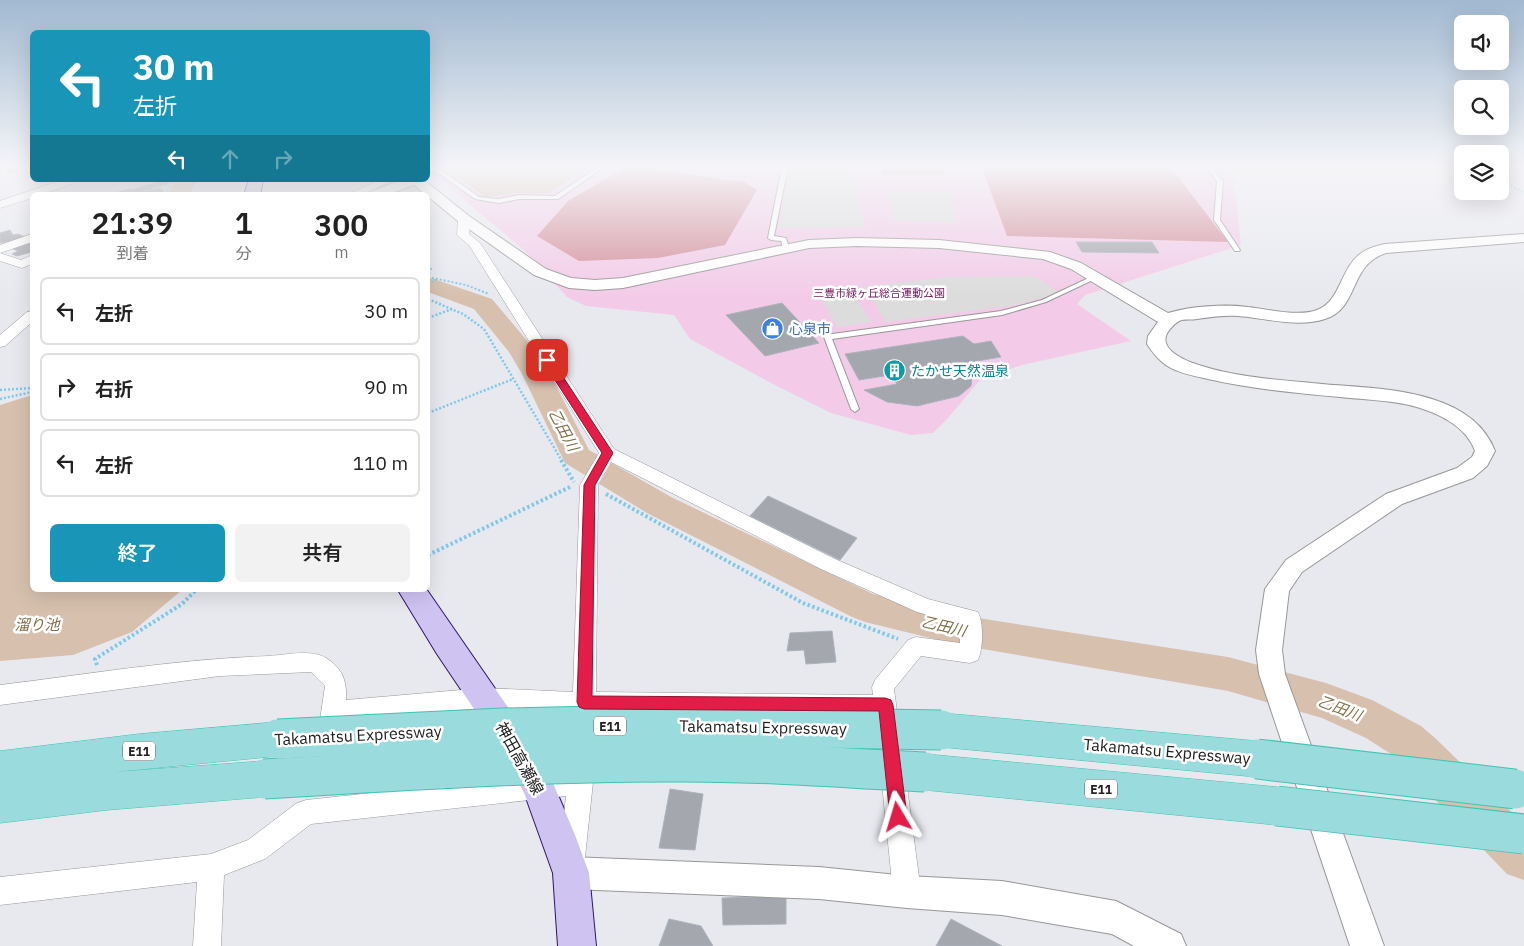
<!DOCTYPE html>
<html lang="ja">
<meta charset="utf-8">
<style>
:root{--surface:#fff;--page:#f2f2f2;--text:#222;--muted:#767676;--line:#e0e0e0;--accent:#1996b7}
body{margin:0;font-family:"IBM Plex Sans","Noto Sans JP",sans-serif;background:var(--page);color:var(--text);height:100vh;display:flex;flex-direction:column;font-size:19px;white-space:nowrap}
*{box-sizing:border-box;margin:0}
p{font-size:16px;color:var(--muted)}
.icon{flex:none;width:28px;height:28px;fill:none;stroke:currentColor;stroke-width:2;stroke-linecap:round;stroke-linejoin:round}
.map{position:relative;flex:1;overflow:hidden}
.drawer{position:absolute;left:30px;top:192px;width:400px;height:400px;display:flex;flex-direction:column;background:var(--surface);border-radius:8px;box-shadow:0 5px 20px #0002}
.drawer>*{flex:none}
.hud{position:absolute;left:30px;top:30px;width:400px;height:152px;border-radius:8px;box-shadow:0 5px 20px #0002;background:#1996b7;color:#fff;overflow:hidden}
.controls{position:absolute;left:1454px;top:15px;display:grid;gap:10px}
.controls a{display:grid;place-items:center;width:55px;height:55px;border-radius:8px;background:var(--surface);box-shadow:0 5px 20px #0002;font-size:25px}
.pin{position:absolute;display:grid;place-items:center;width:42px;height:42px;color:#fff;margin:-21px;border-radius:10px;box-shadow:0 2px 8px #0006}
.me{position:absolute;width:55px;margin:-28px;rotate:353deg;stroke-linejoin:round;filter:drop-shadow(0 0 4px #0008)}
.turn{display:flex;align-items:center;gap:18px;height:105px;padding:0 20px;font-size:22px}
.turn .icon{width:65px;height:65px;stroke-width:2.5}
.turn b{display:block;font-size:35px;line-height:42px}
.lanes{display:flex;align-items:center;height:48px;padding:0 20px;background:#0003;justify-content:center;gap:25px;direction:ltr}
.lanes .off{opacity:.35}
.eta{display:flex;justify-content:space-evenly;align-items:center;height:85px;text-align:center}
.eta b{font-size:30px;font-weight:600;line-height:35px}
.primary-button{display:flex;gap:10px;margin-top:auto;padding:10px 20px}
.primary-button a{flex:1;height:58px;border-radius:8px;background:var(--accent);color:#fff;font-size:20px;font-weight:600;line-height:58px;text-align:center}
.primary-button a+a{background:var(--page);color:var(--text)}
ul{padding:0;list-style:none}
li{display:flex;align-items:center;gap:15px;height:68px;margin:0 10px 8px;padding:0 10px;border:2px solid var(--line);border-radius:8px}
li div{flex:1}
li b{display:block;font-size:19px}
li em{font-style:normal}
.map>svg:first-child{display:block}
.park{fill:#f3cbe8}
.pitch{fill:#d4909c}
.parking{fill:#dcdcdc}
.water{fill:#d7c0ae}
.lines{fill:none;stroke-linecap:round;stroke-linejoin:round}
.river{fill:#d7c0ae;fill-rule:evenodd}
.building{fill:#a4a7ad;stroke:#acb3bf}
.service-casing{stroke:#979797;stroke-width:2}
.minor-casing{stroke:#979797;stroke-width:1}
.tertiary-casing{stroke:#979797;stroke-width:2}
.secondary-casing{stroke:#2f136b;stroke-width:2}
.motorway-casing{stroke:#3dc5b3;stroke-width:1}
.path-far2{stroke:#7fc8e9;stroke-width:2;stroke-dasharray:2 2;stroke-linecap:butt}
.path-far1{stroke:#7fc8e9;stroke-width:2.5;stroke-dasharray:2 2;stroke-linecap:butt}
.path{stroke:#7fc8e9;stroke-width:4;stroke-dasharray:2.5 2.5;stroke-linecap:butt}
.service{fill:#fff;fill-rule:evenodd}
.minor{fill:#fff;fill-rule:evenodd}
.tertiary{fill:#fff;fill-rule:evenodd}
.secondary{fill:#cfc3f2;fill-rule:evenodd}
.motorway{fill:#9adbdd;fill-rule:evenodd}
.motorway-bridge-casing{stroke:#3dc5b3;stroke-width:41;stroke-linecap:butt}
.motorway-bridge{stroke:#9adbdd;stroke-width:39}
.route{fill:#e11d48;stroke:#92132f}
.labels{text-anchor:middle;dominant-baseline:central;stroke-width:5;stroke-linejoin:round;paint-order:stroke}
.far-park-label{font-size:11px;fill:#721a58;stroke:#fff}
.shield{fill:#fff;stroke:#636363;stroke-width:1}
.shield-label{font-size:12px;font-weight:bold;fill:#202020}
.shop-label{font-size:14px;fill:#366cbe;stroke:#fff;text-anchor:start}
.culture-label{font-size:14px;fill:#0d838f;stroke:#fff;text-anchor:start}
.water-label{font-size:15px;font-style:italic;fill:#7f6f46;stroke:#fff}
.near-street-label{font-size:16px;fill:#202020;stroke:#fff}
</style>
<div class="map">
<svg width="1524" height="946" viewBox="0 0 1524 946">
<rect width="100%" height="100%" fill="#e8e9ef"/>
<!-- park -->
<polygon class="park" points="428,165 1219,165 1234,180 1241,245 1085,295 1077,304 1131,341 1022,365 981,379 947,419 933,433 911,435 831,413 771,383 690,339 674,315 586,306 567,297 524,250 445,184 428,173"/>
<!-- pitch -->
<g class="pitch">
<polygon points="880,165 942,165 945,175 882,174"/>
<polygon points="981,165 1169,165 1228,242 1007,236"/>
<polygon points="628,166 744,182 757,190 725,245 658,258 579,261 537,236 568,201"/>
</g>
<!-- parking -->
<g class="parking">
<polygon points="792,167 852,169 865,227 778,228"/>
<polygon points="889,191 950,191 957,223 895,221"/>
<polygon points="1035,276 1060,293 1015,305 886,322 864,287 947,277"/>
<polygon points="850,289 872,322 838,327 817,293"/>
</g>
<!-- water -->
<g class="water">
<polygon points="440,165 588,165 590,166 549,193 516,193 485,197"/>
<polygon points="32,395 32,590 182,590 132,632 73,655 0,661 0,405"/>
</g>
<g class="lines">
<!-- river -->
<g class="river">
<polygon points="176,180 196,180 188,195 168,195"/>
<polygon points="428,277 492,299 529,343 550,374 589,450 671,497 873,594 959,615 1228,657 1326,683 1372,700 1421,726 1435,738 1524,824 1524,880 1507,874 1391,754 1366,738 1322,718 1228,691 959,645 865,622 852,617 647,513 565,463 522,374 509,352 474,309 428,292"/>
</g>
</g>
<!-- building -->
<g class="building">
<polygon points="16,166 19,171 8,174 6,168"/>
<polygon points="163,180 169,180 167,184 137,193 132,190"/>
<polygon points="160,188 164,192 153,195 109,195 129,189 137,193 132,195"/>
<polygon points="10,230 13,235 18,234 28,238 0,243 0,233"/>
<polygon points="32,239 32,252 17,256 12,254 18,251 11,248"/>
<polygon points="1076,242 1152,242 1159,253 1082,252"/>
<polygon points="782,303 819,343 765,356 726,315"/>
<polygon points="963,336 974,344 991,341 1001,357 935,368 942,378 973,373 971,386 959,396 917,406 887,402 864,390 897,384 891,375 859,380 845,354"/>
<polygon points="768,496 857,538 840,560 750,516"/>
<polygon points="832,631 836,662 806,664 804,650 787,651 790,633"/>
<polygon points="670,789 703,794 695,850 659,848"/>
<polygon points="786,896 786,924 723,925 722,898"/>
<polygon points="669,919 701,926 713,946 659,946"/>
<polygon points="951,919 1002,946 936,946"/>
</g>
<g class="lines">
<defs>
<g id="service">
<polygon points="601,165 604,167 603,168 558,199 519,199 499,203 475,199 437,172 428,169 428,166 441,170 479,197 499,199 519,195 555,196"/>
<polygon points="785,165 788,167 774,236 786,238 789,248 786,250 783,248 781,241 771,240 768,238 782,167"/>
<polygon points="850,165 854,165 855,167 850,168"/>
<polygon points="1205,165 1209,165 1223,181 1220,220 1240,250 1239,251 1235,251 1214,220 1217,181"/>
<polygon points="1095,275 1097,276 1097,278 1046,302 1002,315 832,339 859,409 855,412 851,409 824,337 825,335 1001,311 1042,300"/>
</g>
<g id="minor">
<polygon points="62,180 78,180 77,182 40,195 32,195 32,198 0,208 0,201"/>
<polygon points="379,180 393,180 362,195 347,195"/>
<path d="M464 215 470 219 469 234 480 243 614 449 835 559 928 599 978 612C984 624 983 649 978 660L970 663 921 656 894 689 921 892 917 902 907 906 897 902 893 892 875 715 595 712 592 720 584 723 576 720 573 712 484 708 343 720 340 727 332 730 324 727 320 720 325 686 311 672 220 676 0 705V685C90 674 179 659 269 656 286 655 311 649 326 658 343 669 347 681 346 700L484 688 573 692 580 485 599 453 469 245 457 235 458 219ZM611 462 821 569 917 612 960 624V643L916 637 908 640 875 680 872 687 873 695 596 692 598 485Z"/>
<polygon points="32,234 32,242 0,253 0,245"/>
<polygon points="0,253 21,260 32,255 32,264 22,268 0,261"/>
<polygon points="32,311 32,322 5,346 0,347 0,335 27,312"/>
<polygon points="581,760 590,763 593,771 593,782 585,857 581,866 572,870 563,866 559,857 566,796 311,824 265,859 224,875 221,946 193,946 197,882 0,905 0,877 211,854 248,840 297,803 306,800 569,772 572,763"/>
</g>
<g id="tertiary">
<path d="M402 180H424L469 216 546 269 571 278 595 280 623 278 809 240 857 238 939 240 1050 252 1081 263 1168 313C1190 306 1225 304 1248 307 1267 309 1299 317 1317 310 1341 301 1340 269 1360 254 1367 248 1377 246 1385 244L1524 234V242L1386 253C1348 265 1360 308 1325 319 1297 328 1266 318 1238 316 1224 315 1211 317 1197 319 1192 320 1186 319 1182 320 1177 321 1173 326 1170 329 1153 349 1188 362 1202 366 1240 378 1282 380 1322 384 1378 389 1471 388 1495 451L1487 466 1473 478 1402 504 1302 572 1289 591 1282 650 1285 674 1384 946H1350L1259 674 1256 650 1265 589 1286 560 1386 494 1457 468 1472 457 1475 451C1467 428 1442 415 1420 408 1395 400 1366 400 1340 397 1296 393 1252 389 1208 379 1194 376 1173 372 1162 362 1156 357 1151 350 1147 344L1148 336 1158 322 1071 269 1043 259 939 248 857 246 809 248 623 288 595 290 569 288 534 275 459 222 414 185 386 195H367L369 192Z"/>
<polygon points="571,857 819,867 907,876 1002,881 1116,901 1181,934 1186,946 1134,946 1112,934 1002,915 907,908 819,899 571,889 560,884 555,873 560,862"/>
</g>
<g id="secondary">
<polygon points="249,180 263,180 260,195 244,195"/>
<polygon points="398,590 427,590 525,732 550,776 575,835 589,873 596,946 558,946 553,873 525,795 503,752 437,654"/>
</g>
<g id="motorway">
<polygon points="941,713 1257,741 1270,747 1276,759 1270,771 1257,777 941,747 928,742 923,730 928,718"/>
<polygon points="278,722 291,727 297,739 291,751 278,756 114,772 264,761 278,766 283,779 278,792 264,797 107,810 0,823 0,751 139,734"/>
<polygon points="925,754 1277,787 1291,792 1297,806 1291,820 1277,825 925,790 911,785 906,772 911,759"/>
</g>
</defs>
<!-- service casing -->
<use href="#service" class="service-casing"/>
<!-- minor casing -->
<use href="#minor" class="minor-casing"/>
<!-- tertiary casing -->
<use href="#tertiary" class="tertiary-casing"/>
<!-- secondary casing -->
<use href="#secondary" class="secondary-casing"/>
<!-- motorway casing -->
<use href="#motorway" class="motorway-casing"/>
<!-- path-far2 -->
<g class="path-far2">
<polyline points="1500,180 1524,193"/>
<polyline points="166,195 173,180"/>
<polyline points="189,195 196,180"/>
<polyline points="428,265 431,269 428,275"/>
<polyline points="428,277 466,285 489,294"/>
<polyline points="428,285 437,279"/>
</g>
<!-- path-far1 -->
<g class="path-far1">
<polyline points="428,299 463,314 484,329 562,461"/>
<polyline points="428,318 452,309"/>
<polyline points="0,390 32,388"/>
<polyline points="0,399 32,392"/>
<polyline points="428,413 513,379"/>
</g>
<!-- path -->
<g class="path">
<polyline points="561,460 574,482"/>
<polyline points="606,494 803,603 898,639"/>
<polyline points="428,555 572,486"/>
<polyline points="97,665 95,659 182,604 196,590"/>
</g>
<!-- service -->
<use href="#service" class="service"/>
<!-- minor -->
<use href="#minor" class="minor"/>
<!-- tertiary -->
<use href="#tertiary" class="tertiary"/>
<!-- secondary -->
<use href="#secondary" class="secondary"/>
<!-- motorway -->
<use href="#motorway" class="motorway"/>
<defs>
<g id="motorway-bridge">
<polyline points="278,739 503,728 638,725 941,730"/>
<polyline points="1257,759 1515,789"/>
<path d="M264 779C399 771 533 762 668 762 754 761 839 768 925 772"/>
<polyline points="1277,806 1524,834"/>
</g>
</defs>
<!-- motorway-bridge casing -->
<use href="#motorway-bridge" class="motorway-bridge-casing"/>
<!-- motorway-bridge -->
<use href="#motorway-bridge" class="motorway-bridge"/>
</g>
<!-- sky -->
<linearGradient id="sky" x2="0" y2="1"><stop stop-color="#a1b9d1"/><stop offset="0.56" stop-color="#f5f5f8"/><stop offset="1" stop-color="#f5f5f8" stop-opacity="0"/></linearGradient>
<rect width="1524" height="297" fill="url(#sky)"/>
<!-- route -->
<polygon class="route" points="547,357 552,360 613,453 595,485 592,696 885,698 891,700 893,705 907,817 904,823 898,825 893,823 890,817 879,711 584,709 579,707 577,702 584,485 602,453 542,360"/>
<!-- icons -->
<defs>
<symbol id="shop-disc" viewBox="-11 -11 22 22"><circle r="9.5" fill="#3f7fe0" stroke="#fff"/><path d="M-5-2.5h2.3a2.7 3.5 0 0 1 5.4 0H5L5.5 6h-11ZM-1.5-2.5h3a1.5 2.3 0 0 0-3 0Z" fill="#fff"/></symbol>
<symbol id="building-disc" viewBox="-11 -11 22 22"><circle r="9.5" fill="#0f9aa8" stroke="#fff"/><path d="M-4-6H4V6H1V3H-1V6H-4ZM-2.5-4.3h1.7v1.8h-1.7ZM.8-4.3h1.7v1.8H.8ZM-2.5-1h1.7V.8h-1.7ZM.8-1h1.7V.8H.8Z" fill="#fff"/></symbol>
</defs>
<g fill-rule="evenodd">
<use href="#shop-disc" x="760" y="316" width="25" height="25"/>
<use href="#building-disc" x="882" y="358" width="25" height="25"/>
</g>
<g class="labels">
<!-- far-park labels -->
<g class="far-park-label">
<text x="879" y="293">三豊市緑ヶ丘総合運動公園</text>
</g>
<!-- shield labels -->
<g class="shield">
<rect x="594" y="716.5" width="32" height="19" rx="4"/>
<rect x="123" y="741.5" width="32" height="19" rx="4"/>
<rect x="1085" y="779.5" width="32" height="19" rx="4"/>
</g>
<g class="shield-label">
<text x="610" y="726">E11</text>
<text x="139" y="751">E11</text>
<text x="1101" y="789">E11</text>
</g>
<!-- shop labels -->
<g class="shop-label">
<text x="789" y="329">心泉市</text>
</g>
<!-- culture labels -->
<g class="culture-label">
<text x="911" y="371">たかせ天然温泉</text>
</g>
<!-- water labels -->
<g class="water-label">
<text transform="translate(564 430) rotate(62)">乙田川</text>
<text x="37" y="624">溜り池</text>
<text transform="translate(944 626) rotate(13)">乙田川</text>
<text transform="translate(1340 708) rotate(21)">乙田川</text>
</g>
<!-- near-street labels -->
<g class="near-street-label">
<text transform="translate(763 727) rotate(1)">Takamatsu Expressway</text>
<text transform="translate(358 735) rotate(-3)">Takamatsu Expressway</text>
<text transform="translate(1167 751) rotate(5)">Takamatsu Expressway</text>
<text transform="translate(520 758) rotate(61)">神田高瀬線</text>
</g>
</g>
</svg>
<div class="controls">
<a><svg class="icon" aria-label="sound" viewBox="0 0 24 24"><path d="M4 9h4l5-4v14l-5-4H4zM17 9q2 3 0 6"/></svg></a>
<a><svg class="icon" aria-label="search" viewBox="0 0 24 24"><circle cx="10" cy="10" r="6"/><path d="M15 15l6 6"/></svg></a>
<a><svg class="icon" aria-label="layers" viewBox="0 0 24 24"><path d="M12 4l9 5-9 5-9-5zM3 14l9 5 9-5"/></svg></a>
</div>
<div class="pin" style="left:547px;top:360px;background:#d93025"><svg class="icon" aria-label="arrive" viewBox="0 0 24 24"><path d="M6 21V4h12l-3 4 3 4H6"/></svg></div>
<svg class="me" style="left:898px;top:817px" viewBox="-20 -20 40 40"><path d="M0-17L14 15 0 8-14 15z" fill="#e11d48" stroke="#fff" stroke-width="4"/></svg>
<div class="hud">
<div class="turn"><svg class="icon" aria-label="left" viewBox="0 0 24 24"><path d="M17 20v-9H6M10 6l-5 5 5 5"/></svg><div><b>30 m</b>左折</div></div>
<div class="lanes"><svg class="icon" aria-label="left" viewBox="0 0 24 24"><path d="M17 20v-9H6M10 6l-5 5 5 5"/></svg><svg class="icon off" aria-label="ahead" viewBox="0 0 24 24"><path d="M12 20V5M6 11l6-6 6 6"/></svg><svg class="icon off" aria-label="right" viewBox="0 0 24 24"><path d="M7 20v-9h11M14 6l5 5-5 5"/></svg></div>
</div>
<section class="drawer">
<div class="eta">
<div><b>21:39</b><p>到着</p></div>
<div><b>1</b><p>分</p></div>
<div><b>300</b><p>m</p></div>
</div>
<ul>
<li><svg class="icon" aria-label="left" viewBox="0 0 24 24"><path d="M17 20v-9H6M10 6l-5 5 5 5"/></svg><div><b>左折</b></div><em>30 m</em></li>
<li><svg class="icon" aria-label="right" viewBox="0 0 24 24"><path d="M7 20v-9h11M14 6l5 5-5 5"/></svg><div><b>右折</b></div><em>90 m</em></li>
<li><svg class="icon" aria-label="left" viewBox="0 0 24 24"><path d="M17 20v-9H6M10 6l-5 5 5 5"/></svg><div><b>左折</b></div><em>110 m</em></li>
</ul>
<div class="primary-button"><a>終了</a><a>共有</a></div>
</section>
</div>
